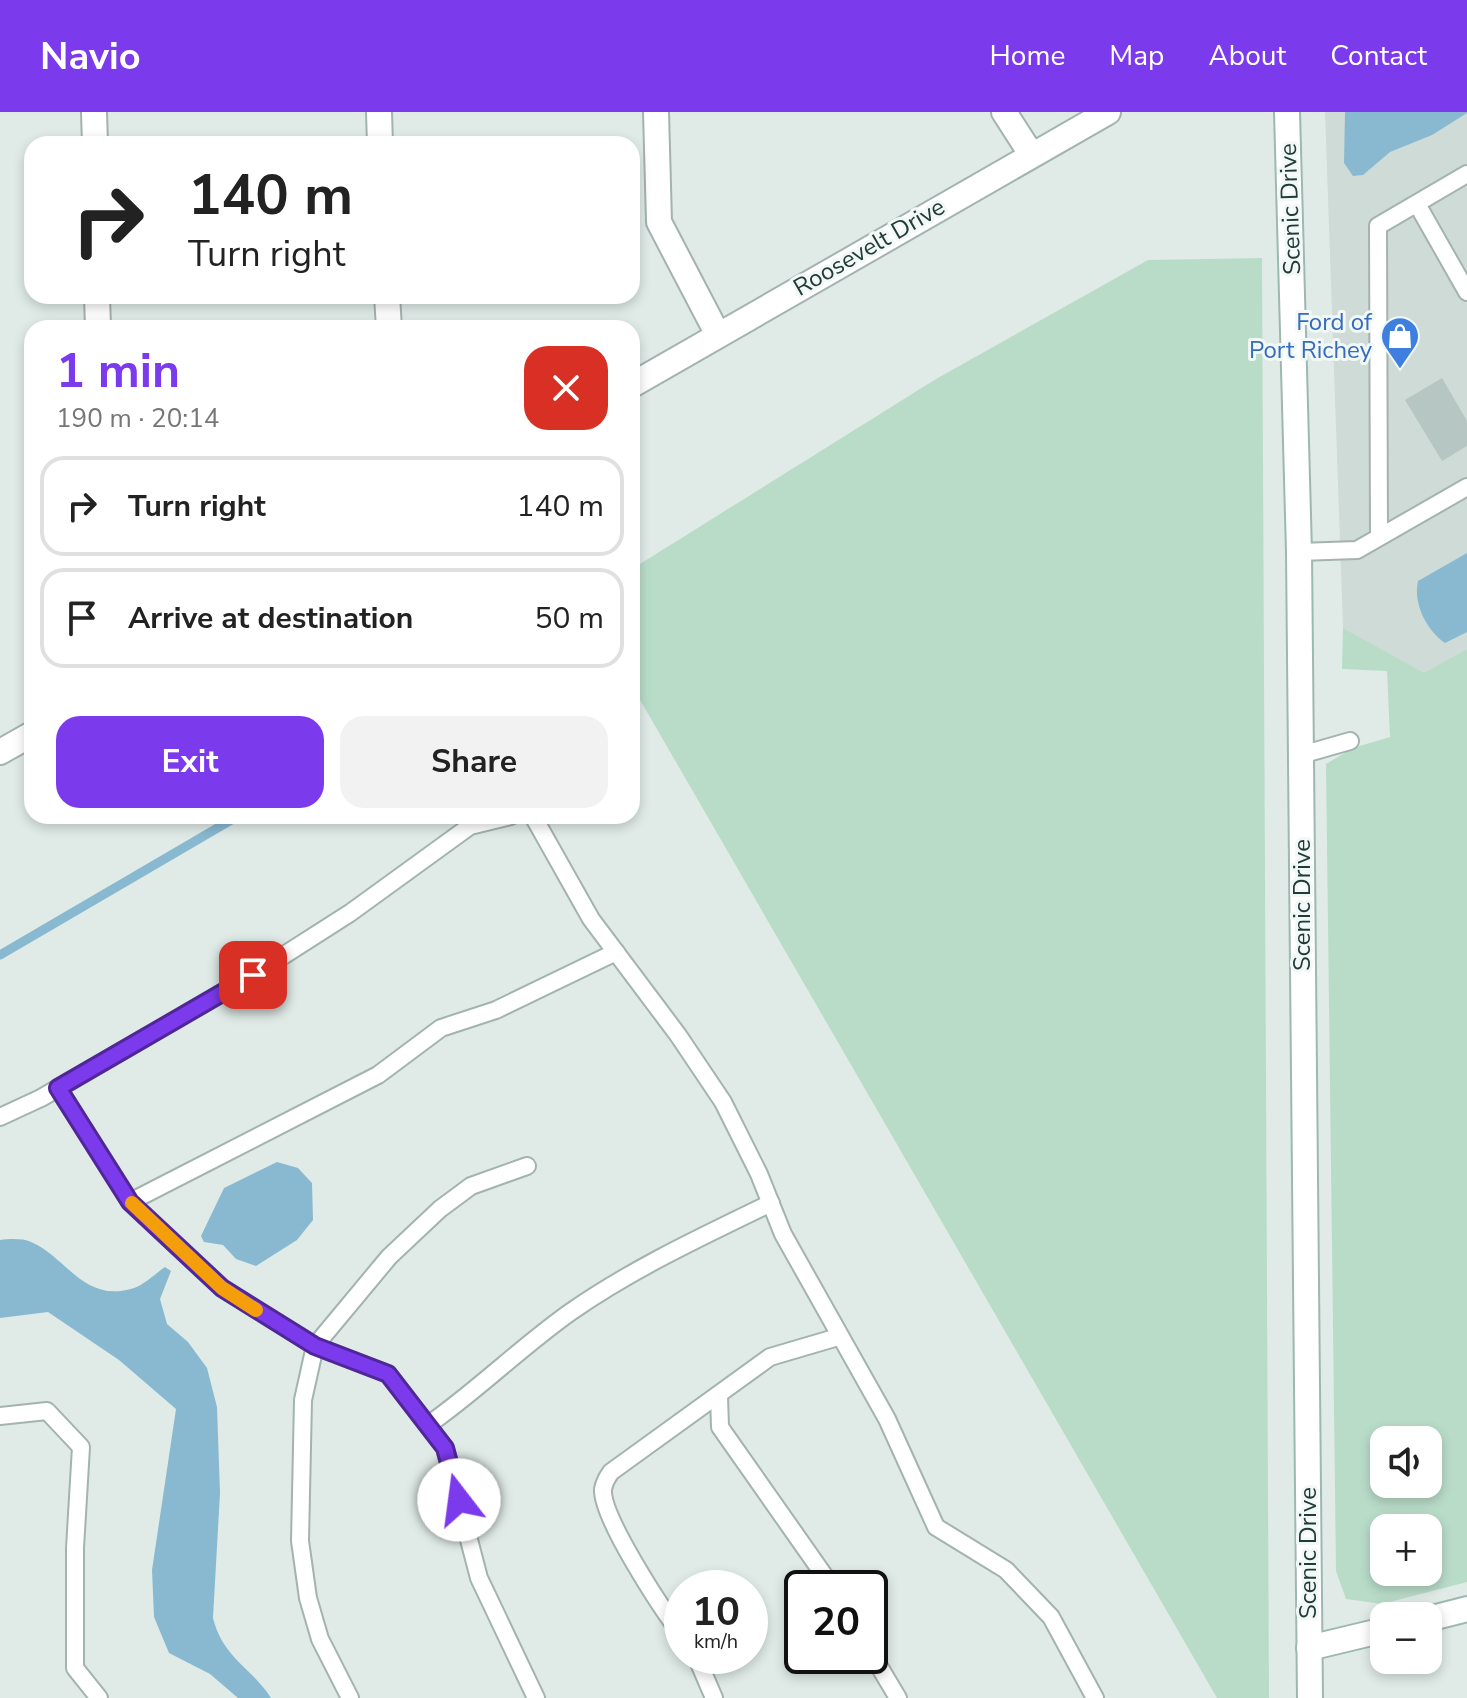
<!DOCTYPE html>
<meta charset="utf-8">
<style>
:root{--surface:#fff;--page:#f2f2f2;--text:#222;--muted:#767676;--line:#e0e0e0;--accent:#7c3aed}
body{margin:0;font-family:"Nunito Sans",sans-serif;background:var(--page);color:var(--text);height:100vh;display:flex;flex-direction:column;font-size:30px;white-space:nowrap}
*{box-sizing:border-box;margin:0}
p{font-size:26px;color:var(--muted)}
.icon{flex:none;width:44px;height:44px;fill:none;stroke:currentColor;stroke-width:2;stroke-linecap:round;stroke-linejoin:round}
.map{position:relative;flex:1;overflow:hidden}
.details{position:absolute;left:24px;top:208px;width:616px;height:504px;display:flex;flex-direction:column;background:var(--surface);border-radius:24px;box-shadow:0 4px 12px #0003}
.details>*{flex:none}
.guide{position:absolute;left:24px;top:24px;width:616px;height:168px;border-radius:24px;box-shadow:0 4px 12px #0003;background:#fff;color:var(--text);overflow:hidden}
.fabs{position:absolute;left:1370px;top:1314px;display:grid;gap:16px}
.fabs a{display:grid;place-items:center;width:72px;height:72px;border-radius:16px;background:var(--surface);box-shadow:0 4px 12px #0003;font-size:40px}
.speed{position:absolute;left:664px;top:1458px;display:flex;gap:16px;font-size:40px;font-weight:700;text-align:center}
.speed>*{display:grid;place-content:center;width:104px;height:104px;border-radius:50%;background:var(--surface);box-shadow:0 4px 12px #0003;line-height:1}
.speed small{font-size:20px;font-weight:400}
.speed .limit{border:4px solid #111;border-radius:12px;background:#fff;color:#111}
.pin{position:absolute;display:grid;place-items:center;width:68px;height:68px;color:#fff;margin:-34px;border-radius:16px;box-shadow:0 4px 12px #0006}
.me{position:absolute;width:88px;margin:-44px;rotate:345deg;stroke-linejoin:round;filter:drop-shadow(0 0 6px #0008)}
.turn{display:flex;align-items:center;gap:28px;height:168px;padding:0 32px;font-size:36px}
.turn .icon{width:104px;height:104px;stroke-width:2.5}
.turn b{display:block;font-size:56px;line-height:68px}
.round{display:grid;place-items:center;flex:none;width:84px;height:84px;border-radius:24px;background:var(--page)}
.headline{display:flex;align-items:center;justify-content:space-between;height:136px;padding:0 32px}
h1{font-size:48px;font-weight:700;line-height:60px;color:var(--accent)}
.action{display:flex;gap:16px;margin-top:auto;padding:16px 32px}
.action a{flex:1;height:92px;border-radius:24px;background:var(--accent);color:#fff;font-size:32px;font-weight:700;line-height:92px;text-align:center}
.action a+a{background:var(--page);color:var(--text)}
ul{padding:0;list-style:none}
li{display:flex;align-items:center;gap:24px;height:100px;margin:0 16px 12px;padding:0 16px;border:4px solid var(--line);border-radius:24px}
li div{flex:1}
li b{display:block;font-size:30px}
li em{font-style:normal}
header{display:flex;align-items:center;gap:48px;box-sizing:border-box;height:112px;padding:0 40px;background:var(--accent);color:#fff}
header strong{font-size:38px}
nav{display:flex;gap:44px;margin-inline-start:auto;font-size:28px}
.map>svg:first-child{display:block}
.built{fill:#cfdbd7}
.green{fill:#b9dcc9;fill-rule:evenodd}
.water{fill:#89b9d0}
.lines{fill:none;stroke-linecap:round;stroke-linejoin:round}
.stream{stroke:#89b9d0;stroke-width:9}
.building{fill:#b6c6c2}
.lane-casing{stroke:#a3b3b0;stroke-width:20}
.street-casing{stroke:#a3b3b0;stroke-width:28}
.secondary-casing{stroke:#9fb7b2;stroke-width:28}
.lane{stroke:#fff;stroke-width:16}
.street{stroke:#fff;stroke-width:24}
.secondary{stroke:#fff;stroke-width:24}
.route-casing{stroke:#51269a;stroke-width:20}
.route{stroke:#7c3aed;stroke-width:14}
.slow{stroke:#f59e0b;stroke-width:14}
.labels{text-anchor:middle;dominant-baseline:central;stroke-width:6;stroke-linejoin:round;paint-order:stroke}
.street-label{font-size:24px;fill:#213b39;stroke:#f1f8f5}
.shop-label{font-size:24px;fill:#366cbe;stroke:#f1f8f5;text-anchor:end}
</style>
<header>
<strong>Navio</strong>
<nav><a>Home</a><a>Map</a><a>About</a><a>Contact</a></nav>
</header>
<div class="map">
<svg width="1467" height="1586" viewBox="0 0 1467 1586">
<rect width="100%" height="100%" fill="#e0ebe8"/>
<!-- built -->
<polygon class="built" points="1325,0 1467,0 1467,537 1424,562 1343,516"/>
<!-- green -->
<g class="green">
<polygon points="1262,146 1269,1586 1217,1586 632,574 632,457 936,267 1148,148"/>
<path d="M1343 516 1424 561 1467 537V1470L1382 1492 1346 1487 1336 1459 1326 652 1353 636 1390 625 1387 559 1342 557ZM1384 1328H1428V1372H1384ZM1384 1416H1428V1460H1384Z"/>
</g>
<!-- water -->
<g class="water">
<polygon points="1345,0 1467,0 1467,1 1432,23 1390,40 1363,63 1353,64 1344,51"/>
<path d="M1467 441V520L1445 531C1426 518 1413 491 1418 469Z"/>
<polygon points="277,1050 298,1056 312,1071 313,1108 297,1128 256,1154 236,1147 223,1133 204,1130 201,1124 224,1076"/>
<path d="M0 1128C9 1127 22 1126 31 1130 68 1146 84 1192 134 1176 144 1173 156 1161 165 1155L171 1159 160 1187 167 1212 188 1230 207 1256 217 1295 220 1381 213 1506C223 1546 251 1555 271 1586H238L210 1562 169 1541 154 1505 152 1458 176 1297 119 1248 48 1200 0 1206Z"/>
</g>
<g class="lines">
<!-- stream -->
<polyline class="stream" points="0,843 238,704"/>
</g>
<!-- building -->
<polygon class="building" points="1442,266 1467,309 1467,334 1442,349 1405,288"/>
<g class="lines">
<defs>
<g id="lane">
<polyline points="1417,92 1467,180"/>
<polyline points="1379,425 1378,114 1467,62"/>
<polyline points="1299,440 1357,438 1467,375"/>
<polyline points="1301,643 1350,629"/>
<polyline points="533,704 591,807 678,923 723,990 759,1062 783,1122 887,1307 936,1415 1006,1458 1051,1505 1095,1586"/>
<polyline points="58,976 130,1090 222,1176 315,1234 388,1262 445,1336 479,1466 536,1586"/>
<polyline points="0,1005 41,986 253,863 350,801 470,714 511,704"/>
<polyline points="130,1090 378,963 441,916 496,898 616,840"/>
<polyline points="719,1284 720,1315 833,1476"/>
<polyline points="0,1304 47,1299 81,1335 75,1436 75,1556 99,1586"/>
<path d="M428 1313C478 1278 522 1234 572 1199 634 1156 703 1124 771 1091"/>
<path d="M682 1523C663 1499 601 1405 603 1377 604 1372 608 1364 611 1360L770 1245 838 1225"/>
<polyline points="870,1539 898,1586"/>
<polyline points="696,1544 714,1586"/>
<polyline points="350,1586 320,1527 308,1486 300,1429 303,1288 315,1234 389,1145 440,1097 471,1074 527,1054"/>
</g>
<g id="street">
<polyline points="94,0 95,32"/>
<polyline points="379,0 380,32"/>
<polyline points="656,0 659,110 718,223"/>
<polyline points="1004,0 1031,42"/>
<polyline points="97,184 98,216"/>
<polyline points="387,184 389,216"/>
<polyline points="632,273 1108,0"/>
<polyline points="0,640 32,622"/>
</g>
<g id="secondary">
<polyline points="1287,0 1299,440 1310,1586"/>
<polyline points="1428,1507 1467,1497"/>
<polyline points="1309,1536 1384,1518"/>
</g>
</defs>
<!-- lane casing -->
<use href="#lane" class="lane-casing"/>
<!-- street casing -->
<use href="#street" class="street-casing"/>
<!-- secondary casing -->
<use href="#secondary" class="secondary-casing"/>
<!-- lane -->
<use href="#lane" class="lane"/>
<!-- street -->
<use href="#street" class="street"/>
<!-- secondary -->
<use href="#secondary" class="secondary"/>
</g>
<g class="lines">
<defs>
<polyline id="route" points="253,863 58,976 130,1090 222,1176 315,1234 388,1262 445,1336 459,1388"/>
</defs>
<!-- route casing -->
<use href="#route" class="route-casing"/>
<!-- route -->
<use href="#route" class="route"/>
<!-- slow -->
<polyline class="slow" points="132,1091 222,1176 256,1198"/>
</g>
<!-- icons -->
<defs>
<symbol id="shop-pin" viewBox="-11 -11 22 30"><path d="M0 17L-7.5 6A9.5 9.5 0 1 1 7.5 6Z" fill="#3f7fe0" stroke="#f1f8f5"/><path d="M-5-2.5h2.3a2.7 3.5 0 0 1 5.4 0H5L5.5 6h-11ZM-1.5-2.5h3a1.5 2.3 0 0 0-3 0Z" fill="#fff"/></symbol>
</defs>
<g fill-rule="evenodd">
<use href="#shop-pin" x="1378" y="202" width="44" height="60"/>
</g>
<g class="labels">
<!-- street labels -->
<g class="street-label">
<text transform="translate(1290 97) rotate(-92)">Scenic Drive</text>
<text transform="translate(869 135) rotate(-30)">Roosevelt Drive</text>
<text transform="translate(1302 793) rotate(-90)">Scenic Drive</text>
<text transform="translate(1308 1441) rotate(-90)">Scenic Drive</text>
</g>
<!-- shop labels -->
<g class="shop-label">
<text x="1372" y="210">Ford of<tspan x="1372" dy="28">Port Richey</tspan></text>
</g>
</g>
</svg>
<div class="fabs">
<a><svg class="icon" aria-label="sound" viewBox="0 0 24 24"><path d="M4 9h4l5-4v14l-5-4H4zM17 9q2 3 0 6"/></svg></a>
<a>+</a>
<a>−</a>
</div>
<div class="speed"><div>10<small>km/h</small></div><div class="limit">20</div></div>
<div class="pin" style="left:253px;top:863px;background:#d93025"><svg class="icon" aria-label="arrive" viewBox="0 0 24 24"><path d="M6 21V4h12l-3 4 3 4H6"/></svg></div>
<svg class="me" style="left:459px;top:1388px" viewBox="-20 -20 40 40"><circle r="19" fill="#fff"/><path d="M0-13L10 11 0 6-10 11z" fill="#7c3aed"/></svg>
<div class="guide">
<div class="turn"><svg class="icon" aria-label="right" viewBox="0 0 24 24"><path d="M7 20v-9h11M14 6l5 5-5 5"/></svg><div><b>140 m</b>Turn right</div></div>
</div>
<section class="details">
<div class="headline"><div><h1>1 min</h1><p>190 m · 20:14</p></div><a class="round" style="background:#d93025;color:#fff"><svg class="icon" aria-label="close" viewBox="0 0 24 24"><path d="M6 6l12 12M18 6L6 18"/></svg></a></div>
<ul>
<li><svg class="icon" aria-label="right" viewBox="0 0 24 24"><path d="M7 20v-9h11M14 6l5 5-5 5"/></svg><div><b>Turn right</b></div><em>140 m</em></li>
<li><svg class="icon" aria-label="arrive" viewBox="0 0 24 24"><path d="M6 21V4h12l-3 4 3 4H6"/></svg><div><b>Arrive at destination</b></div><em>50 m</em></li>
</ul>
<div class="action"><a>Exit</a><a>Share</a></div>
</section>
</div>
